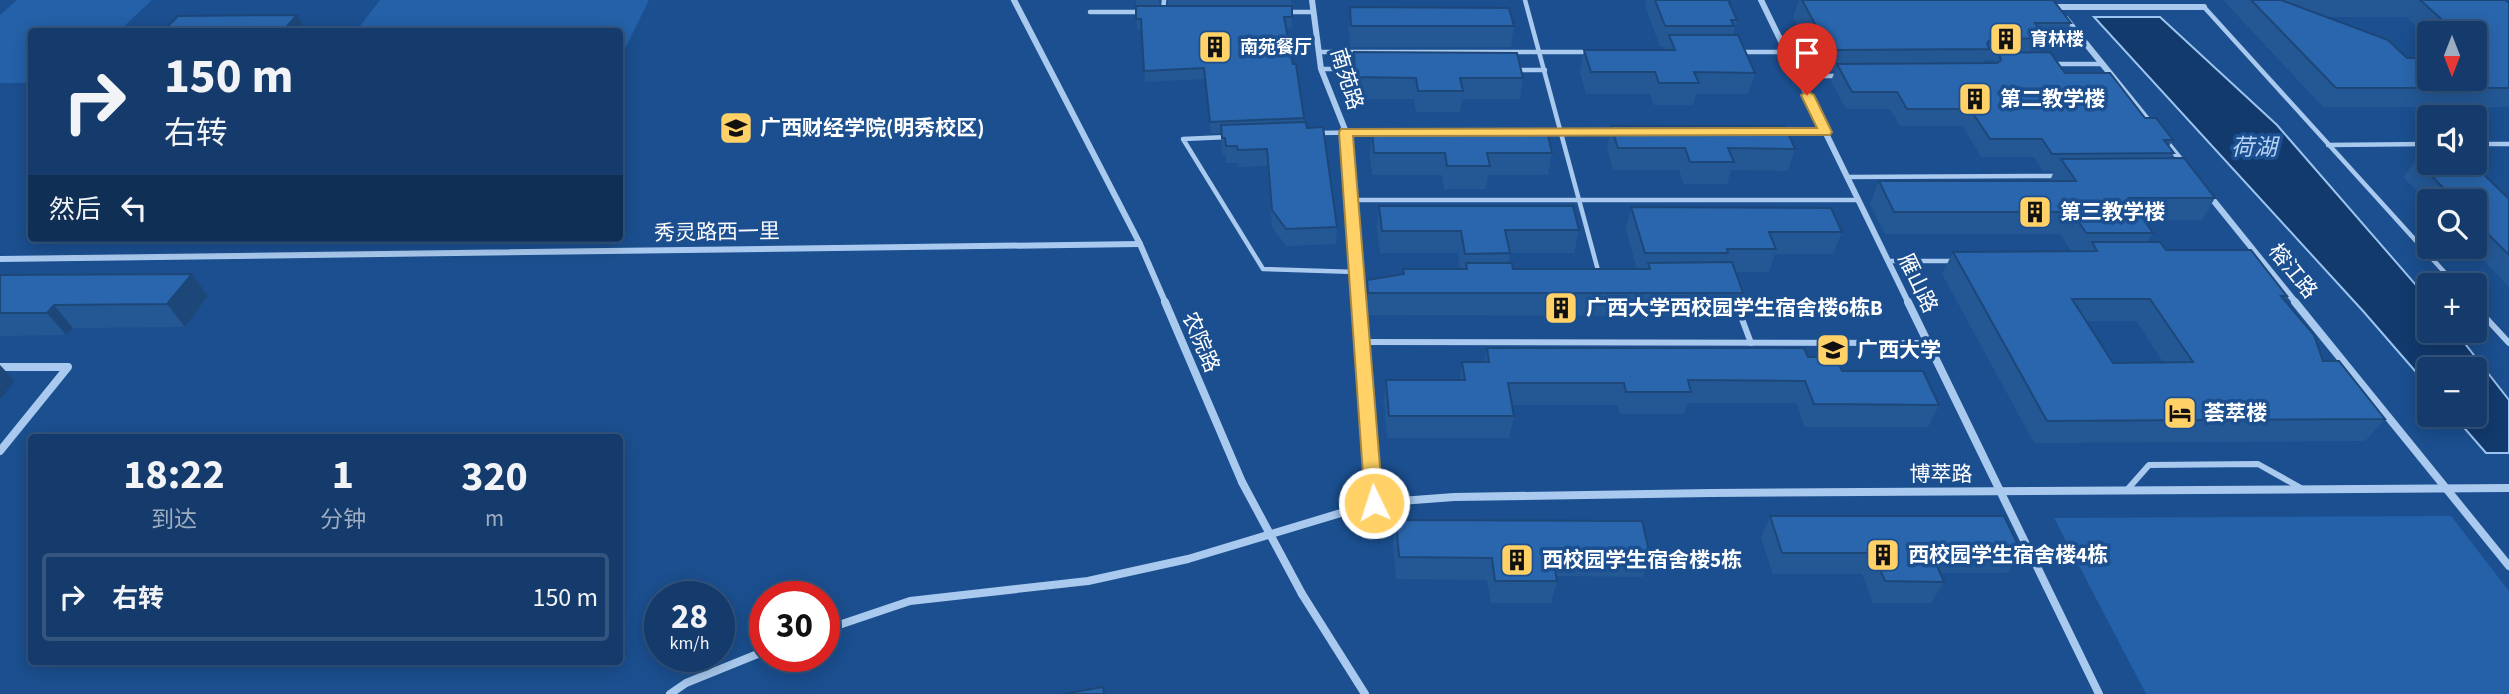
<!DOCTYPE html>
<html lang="zh">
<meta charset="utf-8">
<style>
:root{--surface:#143b6b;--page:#214673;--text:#f1f3f6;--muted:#9dadc1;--line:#33557e}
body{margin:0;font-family:"Source Sans 3","Noto Sans SC",sans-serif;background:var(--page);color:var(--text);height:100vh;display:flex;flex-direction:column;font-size:26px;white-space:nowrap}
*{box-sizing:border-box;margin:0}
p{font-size:23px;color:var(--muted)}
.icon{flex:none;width:38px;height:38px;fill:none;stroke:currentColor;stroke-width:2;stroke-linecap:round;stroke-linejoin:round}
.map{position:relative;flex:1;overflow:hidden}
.drawer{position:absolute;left:28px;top:434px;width:595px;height:231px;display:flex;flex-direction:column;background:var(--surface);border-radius:7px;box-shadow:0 4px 18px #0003,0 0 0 2px var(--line)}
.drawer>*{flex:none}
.hud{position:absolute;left:28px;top:28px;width:595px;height:214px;border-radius:7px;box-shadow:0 4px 18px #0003,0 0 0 2px var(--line);background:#143b6b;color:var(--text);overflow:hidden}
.needle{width:46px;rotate:180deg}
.buttons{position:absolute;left:2417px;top:21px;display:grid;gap:14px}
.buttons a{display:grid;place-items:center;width:70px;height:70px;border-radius:7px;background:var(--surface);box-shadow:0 4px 18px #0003,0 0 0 2px var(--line);font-size:35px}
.speed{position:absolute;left:644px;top:581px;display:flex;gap:14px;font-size:35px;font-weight:700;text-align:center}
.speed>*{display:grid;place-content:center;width:91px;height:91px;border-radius:50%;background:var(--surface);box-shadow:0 4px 18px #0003,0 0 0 2px var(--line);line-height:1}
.speed small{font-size:18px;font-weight:400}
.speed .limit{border:10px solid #d22;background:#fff;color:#111}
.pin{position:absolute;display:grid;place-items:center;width:60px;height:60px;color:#fff;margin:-72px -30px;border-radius:50% 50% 50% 0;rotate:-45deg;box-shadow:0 0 7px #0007}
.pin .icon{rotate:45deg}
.me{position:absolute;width:77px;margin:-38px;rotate:356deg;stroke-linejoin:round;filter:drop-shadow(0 0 5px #0008)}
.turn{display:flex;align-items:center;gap:24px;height:147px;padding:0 21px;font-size:32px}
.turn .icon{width:91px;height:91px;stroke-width:2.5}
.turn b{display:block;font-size:49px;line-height:60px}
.then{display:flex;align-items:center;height:66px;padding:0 21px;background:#0003;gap:14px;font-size:26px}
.eta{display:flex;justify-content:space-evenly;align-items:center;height:119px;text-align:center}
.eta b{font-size:42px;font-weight:700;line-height:49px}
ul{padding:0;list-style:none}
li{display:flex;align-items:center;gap:21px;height:88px;margin:0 14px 10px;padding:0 7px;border:4px solid var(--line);border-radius:7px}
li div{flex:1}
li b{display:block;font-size:26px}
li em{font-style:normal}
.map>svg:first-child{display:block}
.green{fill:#2461a8}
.water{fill:#123a6d;stroke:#9cc4f0;stroke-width:2}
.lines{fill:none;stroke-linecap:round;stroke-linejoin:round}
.lane-far1{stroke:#a9c9ee;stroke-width:4.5}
.lane{stroke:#a9c9ee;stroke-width:6}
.street-far1{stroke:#a9c9ee;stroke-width:6}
.street{stroke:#a9c9ee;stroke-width:8}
.street-bridge{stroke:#a9c9ee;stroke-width:8}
.wall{fill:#245895;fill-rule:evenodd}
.shaded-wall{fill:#1d4779}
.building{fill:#2a66ad;stroke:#1d4779;stroke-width:2;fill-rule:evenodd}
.route{fill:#ffd166;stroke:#a68842;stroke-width:2}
.labels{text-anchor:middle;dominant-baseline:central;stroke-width:7;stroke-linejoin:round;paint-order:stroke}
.far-poi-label{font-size:18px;font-weight:bold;fill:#fff;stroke:#1b4f8f;text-anchor:start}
.street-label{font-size:21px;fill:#fff;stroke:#1b4f8f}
.poi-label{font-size:21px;font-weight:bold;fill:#fff;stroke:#1b4f8f;text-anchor:start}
.water-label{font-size:23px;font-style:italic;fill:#b5d3f5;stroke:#1b4f8f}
</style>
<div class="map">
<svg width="2509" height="694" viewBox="0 0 2509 694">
<rect width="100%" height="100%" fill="#1b4f8f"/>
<!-- green -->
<g class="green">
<polygon points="17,0 152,0 119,31 32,32 31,83 0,83 0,15"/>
<polygon points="380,0 649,0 625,49 620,49 620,32 356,31"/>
<polygon points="2451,516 2509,591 2509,694 2146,694 2054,518"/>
</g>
<!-- water -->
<polygon class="water" points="2094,17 2160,17 2277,125 2429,300 2429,331 2455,331 2509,400 2509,453 2486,453 2453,415 2474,415 2474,369 2429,369 2429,387 2363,311"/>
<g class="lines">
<!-- lane-far1 -->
<g class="lane-far1">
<polyline points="1525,0 1599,274"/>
<polyline points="2204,7 2456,285"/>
<polyline points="1090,12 1143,12"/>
<polyline points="1163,12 1164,0"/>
<polyline points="1285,12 1314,12"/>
<polyline points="1319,52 1590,52"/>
<polyline points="1740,52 1786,52"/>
<polyline points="2055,64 2103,64"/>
<polyline points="1321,69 1360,69"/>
<polyline points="1517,70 1545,70"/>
<polyline points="1798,76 1837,76"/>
<polyline points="1543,132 1617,132"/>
<polyline points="1781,132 1825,132"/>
<polyline points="1319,133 1379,132"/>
<polyline points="1228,137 1183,139 1263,269 1356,272"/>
<polyline points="2474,144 2509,144"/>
<polyline points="2328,145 2429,144"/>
<polyline points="1847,177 2057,176"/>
<polyline points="1351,200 1858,200"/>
<polyline points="1888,261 1953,261"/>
</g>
<!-- lane -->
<g class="lane">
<polyline points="1736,303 1751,343"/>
<polyline points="2474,305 2509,343"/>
<polyline points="1362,342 1928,343"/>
<polyline points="2126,491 2149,465 2258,464 2301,488"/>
</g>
<!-- street-far1 -->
<g class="street-far1">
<polyline points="1014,0 1140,244 1166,304"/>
<polyline points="1312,0 1321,69 1346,132 1359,304"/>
<polyline points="1761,0 1909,304"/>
<polyline points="2057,7 2204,7"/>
<polyline points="2066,19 2151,124"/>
<polyline points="2163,138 2184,164"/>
<polyline points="2209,195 2297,304"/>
<polyline points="0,259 1140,244"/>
</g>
<!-- street -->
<g class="street">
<polyline points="1165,302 1242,482"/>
<polyline points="1359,302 1374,503"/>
<polyline points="1908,302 2099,694"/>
<polyline points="2295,302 2509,566"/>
<polyline points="0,367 68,367 0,451"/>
<polyline points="1302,594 1365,694"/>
<polyline points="824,630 910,601 1088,581 1188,559 1374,503 1454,497 1710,493 2509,488"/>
<polyline points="670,694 686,683 765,651"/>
</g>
<!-- street-bridge -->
<polyline class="street-bridge" points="1242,482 1302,594"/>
</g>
<!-- wall -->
<g class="wall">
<polygon points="1136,0 1159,0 1159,6 1168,6 1168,0 1291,0 1292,27 1286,28 1304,122 1307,128 1337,227 1336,244 1286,246 1272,227 1267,166 1238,167 1238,163 1226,163 1226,155 1222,155 1221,133 1211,133 1205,79 1145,82 1142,29 1137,29"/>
<polygon points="1646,0 1728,0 1737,20 1733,35 1755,73 1748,94 1696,94 1693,105 1654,105 1650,94 1586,94 1580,72 1584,50 1665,50 1666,47 1660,47 1645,5"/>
<path d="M1799 0H2053L2071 23 2061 44H2043L2039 52 2065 73 2145 118 2173 140 2169 146 2174 153 2171 158 2215 198 2202 220H2144L2153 233 2147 242 2166 250 2287 296 2285 300 2323 361 2385 419 2365 441 2034 443 1942 274 1953 252 2071 251 2060 234H1885L1870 204 1879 181H2050L2054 171H2043L2034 157H1981L1963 126H1900L1890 109H1846L1831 81 1835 71H1826L1820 59H1815L1793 17ZM1984 60H1995L1994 63H1983ZM2086 321H2136L2163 362 2113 363Z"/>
<path d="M2223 0H2505L2509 3V107H2323ZM2324 17H2406L2429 38V33H2474V79L2407 58Z"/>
<polygon points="1350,7 1514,26 1511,47 1350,47 1349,29"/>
<polygon points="1354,52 1523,78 1520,99 1462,99 1460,112 1416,112 1414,99 1354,99 1353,74"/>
<polygon points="1611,126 1795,149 1788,171 1731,170 1727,184 1684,184 1679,170 1613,170 1607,148"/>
<polygon points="1372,131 1552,153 1548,175 1488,175 1486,189 1444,189 1442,175 1372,175 1370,153"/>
<polygon points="2416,160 2509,199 2509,287 2471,247 2474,247 2474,201 2429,201 2429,203 2403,177"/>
<polygon points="1379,206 1579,230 1574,253 1510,253 1508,263 1513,269 1637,269 1626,230 1631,207 1842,232 1833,254 1775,254 1769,272 1735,272 1743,293 1735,316 1367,315 1366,302 1367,280 1403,274 1403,269 1460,269 1458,253 1380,253 1377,228"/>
<polygon points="192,274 208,296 185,327 73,328 66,335 0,336 0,275"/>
<polygon points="1487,348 1808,357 1842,371 1939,405 1928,427 1805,427 1796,403 1688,403 1684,414 1620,414 1618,405 1512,405 1514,416 1509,438 1387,438 1384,402 1386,380 1460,380 1462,362 1484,362"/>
<polygon points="1770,516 2021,551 2007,573 1940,573 1944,582 1931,603 1873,603 1862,574 1773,574 1761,538"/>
<polygon points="1396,520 1650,555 1643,577 1556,576 1557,581 1551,603 1491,603 1487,580 1396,579 1393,542"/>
</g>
<!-- shaded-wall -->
<g class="shaded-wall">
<polygon points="297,15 304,28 300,32 282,32"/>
<polygon points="192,274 208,296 185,327 167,304"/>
<polygon points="54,305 73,328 66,335 47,313"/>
<polygon points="0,365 15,381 0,399"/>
</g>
<!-- building -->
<g class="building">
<polygon points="1655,0 1728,0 1737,20 1731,20 1734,26 1665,26"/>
<polygon points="1802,0 2053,0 2071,23 2035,23 2046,38 1991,39 1987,43 1989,49 1834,50 1827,37 1822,37"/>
<polygon points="2251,0 2281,0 2388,40 2407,58 2429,58 2429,79 2474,79 2474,58 2486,58 2474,48 2474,33 2457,33 2420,0 2505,0 2509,3 2509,88 2336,88"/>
<polygon points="1136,6 1292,6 1292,17 1284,17 1293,64 1296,64 1304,118 1210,122 1204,68 1144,71 1141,19 1136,19"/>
<polygon points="1350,7 1509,8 1514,26 1351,26"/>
<polygon points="297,15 282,32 162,32 178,16"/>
<polygon points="1669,35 1738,35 1755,73 1694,72 1699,83 1659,83 1655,72 1591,72 1584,50 1675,50"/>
<polygon points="1354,52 1517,53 1523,78 1460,78 1463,91 1418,91 1416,78 1355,77"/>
<polygon points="2050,52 2065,73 2110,73 2145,118 2156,118 2173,140 2164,140 2174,153 2052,154 2042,139 1990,139 1970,109 1907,109 1897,92 1852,92 1837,64 1997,63 2001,60 1999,53"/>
<polygon points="1306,122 1307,128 1323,127 1337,227 1286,229 1272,210 1267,149 1238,150 1237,146 1226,146 1225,138 1222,138 1221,125"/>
<polygon points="1611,126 1785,126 1795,149 1728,148 1734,162 1690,162 1685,148 1618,148"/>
<polygon points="1372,131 1547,131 1552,153 1487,153 1490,166 1447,166 1445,153 1374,153"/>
<polygon points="2184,158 2215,198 2129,198 2153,233 2086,233 2072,212 1894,212 1879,181 2076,181 2061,159"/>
<polygon points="2416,160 2429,160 2429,163 2472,163 2509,199 2509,255 2474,220 2474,201 2456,201"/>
<polygon points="1379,206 1573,206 1579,230 1505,230 1510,253 1465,254 1461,231 1382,231"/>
<polygon points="1631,207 1831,208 1842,232 1769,232 1776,249 1727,249 1728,253 1645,253"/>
<path d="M2092 242H2160L2166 250H2251L2287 296H2281L2314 335 2323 361H2339L2385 419 2047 421 1953 252 2097 251ZM2072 299H2150L2193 362 2113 363Z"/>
<polygon points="1732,262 1743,293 1368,293 1367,280 1404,274 1403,269 1467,269 1466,263 1512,263 1513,269 1650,269 1648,263"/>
<polygon points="192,274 167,304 54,305 47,313 0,313 0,275"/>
<polygon points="1487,348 1804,348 1808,357 1836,357 1842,371 1923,371 1939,405 1814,404 1805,381 1688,380 1691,392 1626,392 1624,383 1508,383 1514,416 1389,416 1386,380 1465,380 1462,362 1489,362"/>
<polygon points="1770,516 2004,516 2021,551 1931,551 1944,582 1885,581 1873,553 1782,553"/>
<polygon points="1396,520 1642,521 1650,555 1552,555 1557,581 1495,581 1492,558 1399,557"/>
<polygon points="1103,687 1104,694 1063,694"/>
</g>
<!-- route -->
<polygon class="route" points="1807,91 1814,95 1832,132 1830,135 1353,136 1383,503 1381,508 1368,508 1365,503 1339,132 1341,129 1817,128 1801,95"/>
<!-- icons -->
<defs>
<symbol id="building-square" viewBox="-11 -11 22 22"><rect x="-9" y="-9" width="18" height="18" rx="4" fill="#ffd166" stroke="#1b4f8f"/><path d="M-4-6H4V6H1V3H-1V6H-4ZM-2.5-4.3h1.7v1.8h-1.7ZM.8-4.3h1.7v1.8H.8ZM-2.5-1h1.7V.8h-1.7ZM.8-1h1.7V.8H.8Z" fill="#111"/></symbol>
<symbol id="university-square" viewBox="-11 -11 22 22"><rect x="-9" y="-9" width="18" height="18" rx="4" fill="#ffd166" stroke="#1b4f8f"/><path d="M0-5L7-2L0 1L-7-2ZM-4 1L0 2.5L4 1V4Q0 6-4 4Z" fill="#111"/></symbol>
<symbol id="hotel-square" viewBox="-11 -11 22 22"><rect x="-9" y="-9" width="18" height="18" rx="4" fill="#ffd166" stroke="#1b4f8f"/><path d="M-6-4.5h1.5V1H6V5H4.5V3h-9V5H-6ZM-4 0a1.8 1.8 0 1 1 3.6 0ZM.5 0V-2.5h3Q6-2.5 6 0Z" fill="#111"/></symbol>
</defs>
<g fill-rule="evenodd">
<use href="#building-square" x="1987" y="20" width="38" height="38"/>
<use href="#building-square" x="1196" y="28" width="38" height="38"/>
<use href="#building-square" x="1956" y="80" width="38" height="38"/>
<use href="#university-square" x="717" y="109" width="38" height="38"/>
<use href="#building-square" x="2016" y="193" width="38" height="38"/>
<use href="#building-square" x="1542" y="289" width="38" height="38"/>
<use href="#university-square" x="1814" y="331" width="38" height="38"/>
<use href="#hotel-square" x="2161" y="394" width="38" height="38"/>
<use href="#building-square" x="1864" y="536" width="38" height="38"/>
<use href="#building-square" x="1498" y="541" width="38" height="38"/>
</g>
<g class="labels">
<!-- far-poi labels -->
<g class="far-poi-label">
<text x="2030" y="39">育林楼</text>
<text x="1240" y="47">南苑餐厅</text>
</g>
<!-- street labels -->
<g class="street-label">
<text transform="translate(1347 79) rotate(73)">南苑路</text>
<text transform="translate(717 232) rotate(-1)">秀灵路西一里</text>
<text transform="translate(2293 271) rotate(51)">榕江路</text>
<text transform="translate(1918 283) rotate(64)">雁山路</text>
<text transform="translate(1201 342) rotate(67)">农院路</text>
<text x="1941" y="474">博萃路</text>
</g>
<!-- poi labels -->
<g class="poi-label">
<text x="2000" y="99">第二教学楼</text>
<text x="760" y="128">广西财经学院(明秀校区)</text>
<text x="2060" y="212">第三教学楼</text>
<text x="1586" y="308">广西大学西校园学生宿舍楼6栋B</text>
<text x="1857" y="350">广西大学</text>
<text x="2204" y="413">荟萃楼</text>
<text x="1908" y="555">西校园学生宿舍楼4栋</text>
<text x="1542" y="560">西校园学生宿舍楼5栋</text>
</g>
<!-- water labels -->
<g class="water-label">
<text x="2254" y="147">荷湖</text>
</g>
</g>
</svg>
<div class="buttons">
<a><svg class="needle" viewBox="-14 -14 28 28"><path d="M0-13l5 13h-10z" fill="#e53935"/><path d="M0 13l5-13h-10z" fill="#9dadc1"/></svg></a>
<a><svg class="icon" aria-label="sound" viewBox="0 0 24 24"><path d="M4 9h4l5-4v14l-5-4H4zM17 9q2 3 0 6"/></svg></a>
<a><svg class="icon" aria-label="search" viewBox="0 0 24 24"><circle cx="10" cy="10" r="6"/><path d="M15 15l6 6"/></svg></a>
<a>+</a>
<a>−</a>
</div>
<div class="speed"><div>28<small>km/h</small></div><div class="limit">30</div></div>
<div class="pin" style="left:1807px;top:95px;background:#d93025"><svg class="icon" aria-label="arrive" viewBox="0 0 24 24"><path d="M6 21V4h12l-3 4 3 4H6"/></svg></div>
<svg class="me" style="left:1374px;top:503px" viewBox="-20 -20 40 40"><circle r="17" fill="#ffd166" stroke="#fff" stroke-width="3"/><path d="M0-11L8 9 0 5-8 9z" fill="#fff"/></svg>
<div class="hud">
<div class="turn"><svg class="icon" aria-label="right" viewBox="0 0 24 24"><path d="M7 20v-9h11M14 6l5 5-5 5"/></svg><div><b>150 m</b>右转</div></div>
<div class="then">然后<svg class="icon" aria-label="left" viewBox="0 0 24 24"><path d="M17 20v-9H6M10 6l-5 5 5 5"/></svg></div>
</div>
<section class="drawer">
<div class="eta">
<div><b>18:22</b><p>到达</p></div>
<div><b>1</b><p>分钟</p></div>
<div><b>320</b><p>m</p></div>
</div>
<ul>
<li><svg class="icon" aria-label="right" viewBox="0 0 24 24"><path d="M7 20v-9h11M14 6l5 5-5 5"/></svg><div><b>右转</b></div><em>150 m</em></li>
</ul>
</section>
</div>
